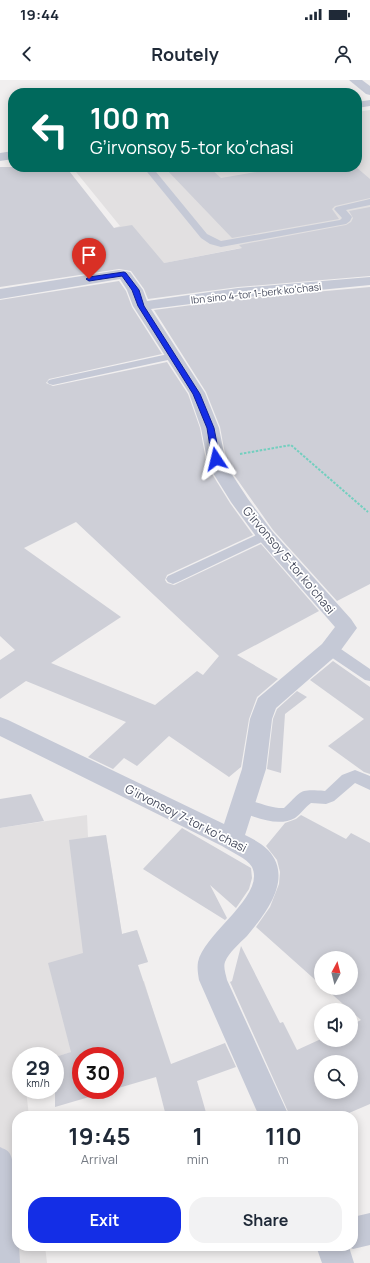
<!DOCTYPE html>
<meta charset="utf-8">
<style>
:root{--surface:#fff;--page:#f2f2f3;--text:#1f2937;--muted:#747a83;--accent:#142ee6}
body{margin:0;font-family:Manrope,sans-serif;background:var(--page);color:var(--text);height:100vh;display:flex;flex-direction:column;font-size:15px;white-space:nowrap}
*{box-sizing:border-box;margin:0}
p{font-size:13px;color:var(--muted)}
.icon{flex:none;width:22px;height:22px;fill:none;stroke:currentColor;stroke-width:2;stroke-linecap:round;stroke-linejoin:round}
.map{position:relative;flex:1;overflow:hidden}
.drawer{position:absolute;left:12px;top:1031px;width:346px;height:140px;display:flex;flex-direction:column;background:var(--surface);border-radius:16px;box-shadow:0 2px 10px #0003}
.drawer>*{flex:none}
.hud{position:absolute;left:8px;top:8px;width:354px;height:84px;border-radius:16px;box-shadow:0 2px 10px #0003;background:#00695c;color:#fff;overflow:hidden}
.needle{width:26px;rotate:7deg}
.buttons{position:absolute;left:314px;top:871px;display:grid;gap:8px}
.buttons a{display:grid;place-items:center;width:44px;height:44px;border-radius:50%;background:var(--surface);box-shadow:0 2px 10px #0003;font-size:20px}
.speed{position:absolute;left:12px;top:967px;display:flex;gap:8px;font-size:20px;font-weight:700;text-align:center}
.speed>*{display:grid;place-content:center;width:52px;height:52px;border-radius:50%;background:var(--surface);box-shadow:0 2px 10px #0003;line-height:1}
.speed small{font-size:10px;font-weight:400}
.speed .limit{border:6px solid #d22;background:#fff;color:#111}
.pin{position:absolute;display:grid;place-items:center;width:34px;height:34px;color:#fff;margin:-41px -17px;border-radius:50% 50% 50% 0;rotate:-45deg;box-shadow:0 0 4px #0007}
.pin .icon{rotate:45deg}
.me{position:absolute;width:44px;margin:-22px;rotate:350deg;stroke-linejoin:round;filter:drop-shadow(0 0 3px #0008)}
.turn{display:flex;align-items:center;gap:14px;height:84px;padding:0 16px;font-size:18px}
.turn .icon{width:52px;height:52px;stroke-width:2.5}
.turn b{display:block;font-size:28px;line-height:34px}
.eta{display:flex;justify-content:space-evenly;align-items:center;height:68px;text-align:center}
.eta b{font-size:24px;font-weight:700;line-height:28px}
.action{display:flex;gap:8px;margin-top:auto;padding:8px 16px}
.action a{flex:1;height:46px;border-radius:16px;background:var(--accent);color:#fff;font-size:16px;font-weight:700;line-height:46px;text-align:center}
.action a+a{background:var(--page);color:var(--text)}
.status{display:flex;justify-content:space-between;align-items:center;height:28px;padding:0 20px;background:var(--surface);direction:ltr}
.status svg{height:11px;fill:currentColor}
header{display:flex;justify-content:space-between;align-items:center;height:52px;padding:0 16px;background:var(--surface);font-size:18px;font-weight:700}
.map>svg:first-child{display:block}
.education{fill:#e2e0e1}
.building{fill:#cecfd7;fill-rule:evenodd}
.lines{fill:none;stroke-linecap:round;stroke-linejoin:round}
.path{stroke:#73cfbf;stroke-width:2;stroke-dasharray:2.5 1.5;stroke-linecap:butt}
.service{fill:#c5c9d6;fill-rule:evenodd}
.minor{fill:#c5c9d6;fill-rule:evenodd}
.route{fill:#142ee6;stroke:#0d1e96}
.labels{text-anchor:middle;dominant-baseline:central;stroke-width:3.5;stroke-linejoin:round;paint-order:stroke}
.far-street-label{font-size:10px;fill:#464b5d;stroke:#fff}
.street-label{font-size:12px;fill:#464b5d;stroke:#fff}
</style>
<div class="status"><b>19:44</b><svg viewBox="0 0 49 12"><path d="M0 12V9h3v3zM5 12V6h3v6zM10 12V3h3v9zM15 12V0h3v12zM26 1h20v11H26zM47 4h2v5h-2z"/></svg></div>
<header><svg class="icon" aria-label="back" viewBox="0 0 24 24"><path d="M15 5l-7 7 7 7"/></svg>Routely<svg class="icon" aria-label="person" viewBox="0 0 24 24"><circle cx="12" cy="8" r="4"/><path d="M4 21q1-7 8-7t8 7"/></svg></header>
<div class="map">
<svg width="370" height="1183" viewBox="0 0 370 1183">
<rect width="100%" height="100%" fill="#f1efef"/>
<!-- education -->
<g class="education">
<polygon points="370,30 370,143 205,175 144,187 114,148 120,146 72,87 357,87 357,32"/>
<polygon points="87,735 88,757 106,755 122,854 137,850 148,882 128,887 133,904 144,901 158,947 55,977 21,976 21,1010 26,1010 29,1036 17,1036 17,1166 45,1166 47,1183 0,1183 0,748"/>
</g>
<!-- building -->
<g class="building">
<polygon points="0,87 66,87 114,148 132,145 164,183 242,168 239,165 346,145 351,142 353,138 349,131 370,127 370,196 238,207 148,219 144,209 131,191 119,189 0,207"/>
<polygon points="164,87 209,87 221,98 286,87 356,87 370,99 370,118 335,126 332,129 339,139 232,158"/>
<path d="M119 201 126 211 132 227 162 274 49 299 46 303 53 306 167 282 188 314 200 348 206 380 212 394 230 423 253 455 167 495 165 500 167 503 174 505 261 464 319 531 237 575 278 599 257 617 249 639 241 687 229 697 169 656 137 686 124 678 113 689 88 677 126 642 26 601 0 619V580L15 570 0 556V220ZM76 442 219 576 203 595 197 591 155 625 51 583 121 537 24 468Z"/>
<polygon points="370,207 370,504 337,521 273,450 232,392 226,379 220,347 206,312 154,230 238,219"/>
<polygon points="333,581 370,607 370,694 364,692 328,666 364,639 310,600"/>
<polygon points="297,611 307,617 285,634 281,693 267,689 273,639 277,629"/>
<polygon points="31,714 44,741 0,748 0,719"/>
<path d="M301 735 346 759 351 753 370 763V1024L342 1036H290L230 902 232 901 241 866 280 943 283 942 297 970 321 959 351 960V945L361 940 325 908H351V878H321V905L256 847 270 827 279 804 280 792 277 780 266 766 285 743 296 739ZM321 982H351V1012H321Z"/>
<polygon points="182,748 251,788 252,798 249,809 236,828 210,805 227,838 225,840 143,789"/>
<polygon points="106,755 122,854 137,850 148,882 138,885 171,984 225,963 236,987 197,1001 207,1036 166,1036 156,997 115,1009 115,976 81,976 81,1010 113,1010 55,1027 55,977 71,972 48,883 83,873 69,760"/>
</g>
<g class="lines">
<!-- path -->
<polyline class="path" points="240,374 291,365 368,432"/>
<!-- service -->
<g class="service">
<polygon points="143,87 152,87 207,154 221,161 340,140 342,138 334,129 336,127 370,119 370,125 346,130 352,137 350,141 346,144 221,167 210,164 201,158"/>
<polygon points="173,273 179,276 177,278 53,305 49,304 47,302 49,300 53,299"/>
<polygon points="265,451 270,452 272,455 270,458 178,502 173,504 168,502 166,499 168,496"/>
<polygon points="330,564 335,565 370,589 370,601 365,600 325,573 323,569 325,565"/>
<path d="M355 690 370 696V710L355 703 334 721 326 724 311 723C305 727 301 734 295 738 277 748 253 736 235 730L233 725 235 720C247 716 268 729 284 728 303 711 297 709 325 711L342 695Z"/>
<path d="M0 1067C4 1069 8 1070 10 1074 18 1088 17 1148 17 1166H19L20 1183H0Z"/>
</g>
<!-- minor -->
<g class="minor">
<polygon points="349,0 362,0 370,6 370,15 366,14"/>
<polygon points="370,20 370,26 357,28 357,22"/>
<polygon points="13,71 13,79 0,81 0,73"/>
<path d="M119 190 130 192 143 210 147 221 238 208 370 197V205L238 218 151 229 205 313 219 348 225 379 231 393 248 419 272 451 351 539 357 548 338 574 276 628 272 639 266 689 245 755C253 759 261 763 268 770 294 798 266 833 247 856 240 863 229 872 225 882 223 887 226 895 227 900L289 1036H259L199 900C198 894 197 888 198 882 204 853 266 816 252 787 247 778 231 772 222 766L0 656V637L8 640 224 744 242 689 250 639 258 618 322 564 335 547 258 459 231 422 213 393 207 379 201 348 189 313 133 226 127 210 120 199 0 219V209Z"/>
<polygon points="370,1133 370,1165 353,1169 349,1167 354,1183 322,1183 316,1166 353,1166 353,1137"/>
</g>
</g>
<!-- route -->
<polygon class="route" points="124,192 126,193 139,210 144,226 200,314 214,348 220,379 219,381 213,381 212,379 207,348 193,314 138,226 132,210 122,196 89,201 86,199 89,197"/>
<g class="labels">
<!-- far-street labels -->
<g class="far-street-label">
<text transform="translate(256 213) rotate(-6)">Ibn sino 4-tor 1-berk koʼchasi</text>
</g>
<!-- street labels -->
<g class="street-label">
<text transform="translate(289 480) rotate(50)">Gʼirvonsoy 5-tor koʼchasi</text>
<text transform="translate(186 738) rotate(27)">Gʼirvonsoy 7-tor koʼchasi</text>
</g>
</g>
</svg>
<div class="buttons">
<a><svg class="needle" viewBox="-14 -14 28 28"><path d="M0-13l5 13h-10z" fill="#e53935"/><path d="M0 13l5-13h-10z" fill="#747a83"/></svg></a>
<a><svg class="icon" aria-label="sound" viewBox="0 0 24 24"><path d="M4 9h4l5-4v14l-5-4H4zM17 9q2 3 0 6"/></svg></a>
<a><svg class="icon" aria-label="search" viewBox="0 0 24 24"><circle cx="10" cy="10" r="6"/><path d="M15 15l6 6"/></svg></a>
</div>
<div class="speed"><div>29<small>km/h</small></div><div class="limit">30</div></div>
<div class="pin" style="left:89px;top:199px;background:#d93025"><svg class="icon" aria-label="arrive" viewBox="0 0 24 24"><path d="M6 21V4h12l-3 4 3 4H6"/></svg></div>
<svg class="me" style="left:216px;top:379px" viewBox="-20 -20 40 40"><path d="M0-17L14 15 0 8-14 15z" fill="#142ee6" stroke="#fff" stroke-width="4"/></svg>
<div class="hud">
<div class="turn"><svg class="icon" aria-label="left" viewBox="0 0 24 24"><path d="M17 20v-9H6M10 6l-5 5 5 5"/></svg><div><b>100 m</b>Gʼirvonsoy 5-tor koʼchasi</div></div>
</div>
<section class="drawer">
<div class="eta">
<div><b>19:45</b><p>Arrival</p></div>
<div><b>1</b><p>min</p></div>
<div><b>110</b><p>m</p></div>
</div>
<div class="action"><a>Exit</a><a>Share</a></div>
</section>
</div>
